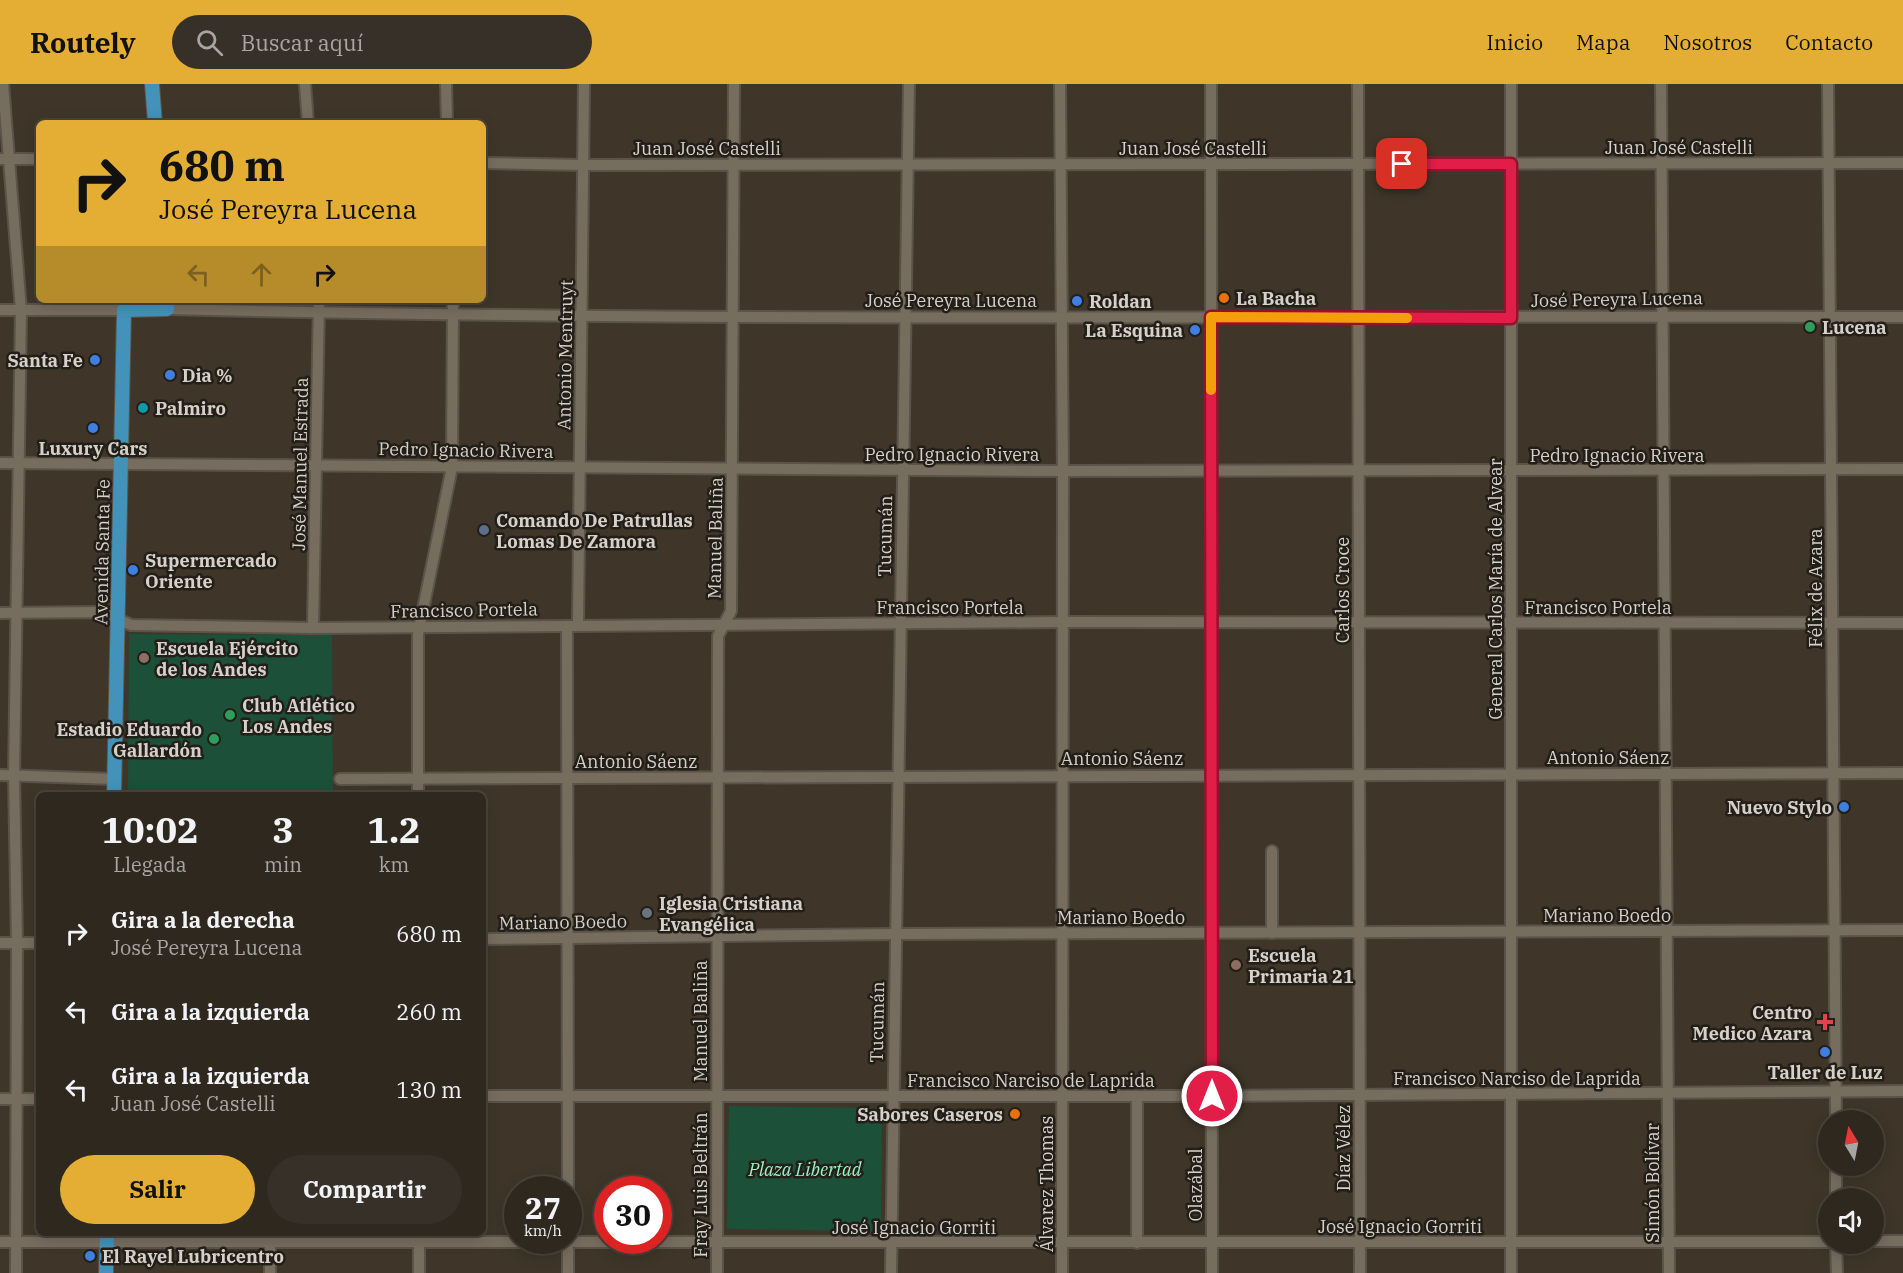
<!DOCTYPE html>
<html lang="es">
<meta charset="utf-8">
<style>
:root{--surface:#2f281f;--page:#373028;--text:#f1f3f6;--muted:#a7a6a4;--line:#4a443d;--accent:#e4ae35}
body{margin:0;font-family:"IBM Plex Serif",serif;background:var(--page);color:var(--text);height:100vh;display:flex;flex-direction:column;font-size:22px;white-space:nowrap}
*{box-sizing:border-box;margin:0}
p{font-size:20px;color:var(--muted)}
.icon{flex:none;width:33px;height:33px;fill:none;stroke:currentColor;stroke-width:2;stroke-linecap:round;stroke-linejoin:round}
.map{position:relative;flex:1;overflow:hidden}
.side{position:absolute;left:36px;top:708px;width:450px;height:444px;display:flex;flex-direction:column;background:var(--surface);border-radius:9px;box-shadow:0 3px 15px #0003,0 0 0 2px var(--line)}
.side>*{flex:none}
.hud{position:absolute;left:36px;top:36px;width:450px;height:183px;border-radius:9px;box-shadow:0 3px 15px #0003,0 0 0 2px var(--line);background:#e4ae35;color:#111;overflow:hidden}
.needle{width:39px;rotate:350deg}
.fabs{position:absolute;left:1818px;top:1026px;display:grid;gap:12px}
.fabs a{display:grid;place-items:center;width:66px;height:66px;border-radius:50%;background:var(--surface);box-shadow:0 3px 15px #0003,0 0 0 2px var(--line);font-size:30px}
.speed{position:absolute;left:504px;top:1092px;display:flex;gap:12px;font-size:30px;font-weight:700;text-align:center}
.speed>*{display:grid;place-content:center;width:78px;height:78px;border-radius:50%;background:var(--surface);box-shadow:0 3px 15px #0003,0 0 0 2px var(--line);line-height:1}
.speed small{font-size:15px;font-weight:400}
.speed .limit{border:9px solid #d22;background:#fff;color:#111}
.pin{position:absolute;display:grid;place-items:center;width:51px;height:51px;color:#fff;margin:-26px;border-radius:12px;box-shadow:0 3px 9px #0006}
.me{position:absolute;width:66px;margin:-33px;rotate:0deg;stroke-linejoin:round;filter:drop-shadow(0 0 4px #0008)}
.turn{display:flex;align-items:center;gap:21px;height:126px;padding:0 24px;font-size:27px}
.turn .icon{width:78px;height:78px;stroke-width:2.5}
.turn b{display:block;font-size:42px;line-height:51px}
.lanes{display:flex;align-items:center;height:57px;padding:0 24px;background:#0003;justify-content:center;gap:30px;direction:ltr}
.lanes .off{opacity:.35}
.eta{display:flex;justify-content:space-evenly;align-items:center;height:102px;text-align:center}
.eta b{font-size:36px;font-weight:700;line-height:42px}
.cta{display:flex;gap:12px;margin-top:auto;padding:12px 24px}
.cta a{flex:1;height:69px;border-radius:36px;background:var(--accent);color:#111;font-size:24px;font-weight:700;line-height:69px;text-align:center}
.cta a+a{background:var(--page);color:var(--text)}
ul{padding:0;list-style:none}
li{display:flex;align-items:center;gap:18px;height:78px;padding:0 24px}
li div{flex:1}
li b{display:block;font-size:22px}
li em{font-style:normal}
header{display:flex;align-items:center;gap:36px;box-sizing:border-box;height:84px;padding:0 30px;background:var(--accent);color:#111}
header strong{font-size:28px}
nav{display:flex;gap:33px;margin-inline-start:auto;font-size:21px}
.search{width:420px;height:54px;background:var(--page);display:flex;align-items:center;gap:15px;box-sizing:border-box;padding:0 21px;border-radius:33px;color:var(--muted);font-size:22px}
.map>svg:first-child{display:block}
.green{fill:#1d5039}
.lines{fill:none;stroke-linecap:round;stroke-linejoin:round}
.minor-casing{stroke:#5a5348;stroke-width:14}
.major-casing{stroke:#5a5348;stroke-width:16}
.minor{stroke:#776d5f;stroke-width:10}
.major{stroke:#4292b9;stroke-width:14}
.route-casing{stroke:#92132f;stroke-width:15}
.route{stroke:#e11d48;stroke-width:10}
.slow{stroke:#f59e0b;stroke-width:10}
.food-dot{fill:#e8710a;stroke:#221e18;stroke-width:2}
.shop-dot{fill:#3f7fe0;stroke:#221e18;stroke-width:2}
.leisure-dot{fill:#2e9e5b;stroke:#221e18;stroke-width:2}
.culture-dot{fill:#0f9aa8;stroke:#221e18;stroke-width:2}
.service-dot{fill:#5c6f8a;stroke:#221e18;stroke-width:2}
.education-dot{fill:#8d6e63;stroke:#221e18;stroke-width:2}
.worship-dot{fill:#6b7280;stroke:#221e18;stroke-width:2}
.health-dot{fill:#e0444e;stroke:#221e18;stroke-width:2}
.labels{text-anchor:middle;dominant-baseline:central;stroke-width:5;stroke-linejoin:round;paint-order:stroke}
.street-label{font-size:18px;fill:#d6d0c8;stroke:#221e18}
.poi-label{font-size:18px;font-weight:bold;fill:#d6d0c8;stroke:#221e18;text-anchor:start}
.park-label{font-size:18px;font-style:italic;fill:#96f5c5;stroke:#221e18}
</style>
<header>
<strong>Routely</strong>
<div class="search"><svg class="icon" aria-label="search" viewBox="0 0 24 24"><circle cx="10" cy="10" r="6"/><path d="M15 15l6 6"/></svg>Buscar aquí</div>
<nav><a>Inicio</a><a>Mapa</a><a>Nosotros</a><a>Contacto</a></nav>
</header>
<div class="map">
<svg width="1903" height="1189" viewBox="0 0 1903 1189">
<rect width="100%" height="100%" fill="#3f3629"/>
<!-- green -->
<g class="green">
<polygon points="129,550 332,551 333,711 128,711"/>
<polygon points="729,1022 882,1024 881,1147 727,1145"/>
</g>
<g class="lines">
<defs>
<g id="minor">
<polyline points="3,0 21,226 14,692 17,859 16,1189"/>
<polyline points="305,0 308,39"/>
<polyline points="446,0 447,39"/>
<polyline points="1060,0 1063,393 1062,1189"/>
<polyline points="1211,0 1212,1189"/>
<polyline points="1358,0 1360,1189"/>
<polyline points="1661,0 1669,1189"/>
<polyline points="1828,0 1836,1036"/>
<polyline points="0,75 39,75"/>
<polyline points="483,79 584,81 1903,79"/>
<path d="M167 225C745 239 1324 231 1903 233"/>
<polyline points="0,226 124,226"/>
<polyline points="0,379 1063,387 1903,385"/>
<polyline points="0,529 102,528 131,541 313,544 1063,538 1903,539"/>
<polyline points="567,542 568,1106"/>
<polyline points="578,542 584,0"/>
<polyline points="313,544 319,216"/>
<polyline points="0,691 114,695"/>
<polyline points="340,695 1903,689"/>
<polyline points="418,711 418,550 452,383 453,216"/>
<polyline points="1272,767 1272,849"/>
<polyline points="483,855 896,850 1903,846"/>
<polyline points="0,859 39,859"/>
<polyline points="483,1012 1212,1012 1903,1007"/>
<polyline points="0,1015 39,1015"/>
<polyline points="1836,1082 1836,1114"/>
<polyline points="419,1149 419,1189"/>
<polyline points="568,1156 568,1189"/>
<polyline points="1874,1157 1903,1157"/>
<polyline points="0,1158 1828,1158"/>
<polyline points="1137,1159 1137,1012"/>
<polyline points="1836,1160 1837,1189"/>
<polyline points="270,1189 270,1149"/>
<polyline points="717,1189 718,552 731,527 734,0"/>
<polyline points="891,1189 909,0"/>
<polyline points="1511,1189 1511,0"/>
</g>
<g id="major">
<polyline points="152,0 155,39"/>
<polyline points="114,711 124,226 167,225 166,216"/>
<polyline points="106,1189 107,1149"/>
</g>
</defs>
<!-- minor casing -->
<use href="#minor" class="minor-casing"/>
<!-- major casing -->
<use href="#major" class="major-casing"/>
<!-- minor -->
<use href="#minor" class="minor"/>
<!-- major -->
<use href="#major" class="major"/>
</g>
<g class="lines">
<defs>
<polyline id="route" points="1212,1012 1211,233 1511,234 1511,80 1402,80"/>
</defs>
<!-- route casing -->
<use href="#route" class="route-casing"/>
<!-- route -->
<use href="#route" class="route"/>
<!-- slow -->
<polyline class="slow" points="1211,306 1211,233 1407,234"/>
</g>
<!-- markers -->
<g class="food-dot">
<circle cx="1224" cy="214" r="6"/>
<circle cx="1015" cy="1030" r="6"/>
</g>
<g class="shop-dot">
<circle cx="1077" cy="217" r="6"/>
<circle cx="1195" cy="246" r="6"/>
<circle cx="95" cy="276" r="6"/>
<circle cx="170" cy="291" r="6"/>
<circle cx="93" cy="344" r="6"/>
<circle cx="133" cy="486" r="6"/>
<circle cx="1844" cy="723" r="6"/>
<circle cx="1825" cy="968" r="6"/>
<circle cx="90" cy="1172" r="6"/>
</g>
<g class="leisure-dot">
<circle cx="1810" cy="243" r="6"/>
<circle cx="230" cy="631" r="6"/>
<circle cx="214" cy="655" r="6"/>
</g>
<circle class="culture-dot" cx="143" cy="324" r="6"/>
<circle class="service-dot" cx="484" cy="446" r="6"/>
<g class="education-dot">
<circle cx="144" cy="574" r="6"/>
<circle cx="1236" cy="881" r="6"/>
</g>
<circle class="worship-dot" cx="647" cy="829" r="6"/>
<path class="health-dot" d="M1822 929h6v6h6v6h-6v6h-6v-6h-6v-6h6z"/>
<g class="labels">
<!-- street labels -->
<g class="street-label">
<text x="1679" y="63">Juan José Castelli</text>
<text x="707" y="64">Juan José Castelli</text>
<text x="1193" y="64">Juan José Castelli</text>
<text transform="translate(1617 215) rotate(-1)">José Pereyra Lucena</text>
<text x="951" y="216">José Pereyra Lucena</text>
<text transform="translate(565 271) rotate(-89)">Antonio Mentruyt</text>
<text transform="translate(466 366) rotate(1)">Pedro Ignacio Rivera</text>
<text x="952" y="370">Pedro Ignacio Rivera</text>
<text x="1617" y="371">Pedro Ignacio Rivera</text>
<text transform="translate(300 380) rotate(-89)">José Manuel Estrada</text>
<text transform="translate(885 452) rotate(-89)">Tucumán</text>
<text transform="translate(715 454) rotate(-89)">Manuel Baliña</text>
<text transform="translate(102 468) rotate(-89)">Avenida Santa Fe</text>
<text transform="translate(1815 504) rotate(-90)">Félix de Azara</text>
<text transform="translate(1495 505) rotate(-90)">General Carlos María de Alvear</text>
<text transform="translate(1342 506) rotate(-90)">Carlos Croce</text>
<text x="950" y="523">Francisco Portela</text>
<text x="1598" y="523">Francisco Portela</text>
<text transform="translate(464 526) rotate(-1)">Francisco Portela</text>
<text x="1608" y="673">Antonio Sáenz</text>
<text x="1122" y="674">Antonio Sáenz</text>
<text x="636" y="677">Antonio Sáenz</text>
<text x="1607" y="831">Mariano Boedo</text>
<text x="1121" y="833">Mariano Boedo</text>
<text transform="translate(563 838) rotate(-1)">Mariano Boedo</text>
<text transform="translate(700 937) rotate(-90)">Manuel Baliña</text>
<text transform="translate(877 938) rotate(-89)">Tucumán</text>
<text x="1517" y="994">Francisco Narciso de Laprida</text>
<text x="1031" y="996">Francisco Narciso de Laprida</text>
<text transform="translate(1343 1064) rotate(-90)">Díaz Vélez</text>
<text transform="translate(1652 1099) rotate(-90)">Simón Bolívar</text>
<text transform="translate(1046 1100) rotate(-90)">Álvarez Thomas</text>
<text transform="translate(700 1101) rotate(-90)">Fray Luis Beltrán</text>
<text transform="translate(1195 1101) rotate(-90)">Olazábal</text>
<text x="1400" y="1142">José Ignacio Gorriti</text>
<text x="914" y="1143">José Ignacio Gorriti</text>
</g>
<!-- poi labels -->
<g class="poi-label">
<text x="1236" y="214">La Bacha</text>
<text x="1089" y="217">Roldan</text>
<text x="1822" y="243">Lucena</text>
<text x="1183" y="246" text-anchor="end">La Esquina</text>
<text x="83" y="276" text-anchor="end">Santa Fe</text>
<text x="182" y="291">Dia %</text>
<text x="155" y="324">Palmiro</text>
<text x="93" y="364" text-anchor="middle">Luxury Cars</text>
<text x="496" y="436">Comando De Patrullas<tspan x="496" dy="21">Lomas De Zamora</tspan></text>
<text x="145" y="476">Supermercado<tspan x="145" dy="21">Oriente</tspan></text>
<text x="156" y="564">Escuela Ejército<tspan x="156" dy="21">de los Andes</tspan></text>
<text x="242" y="621">Club Atlético<tspan x="242" dy="21">Los Andes</tspan></text>
<text x="202" y="645" text-anchor="end">Estadio Eduardo<tspan x="202" dy="21">Gallardón</tspan></text>
<text x="1832" y="723" text-anchor="end">Nuevo Stylo</text>
<text x="659" y="819">Iglesia Cristiana<tspan x="659" dy="21">Evangélica</tspan></text>
<text x="1248" y="871">Escuela<tspan x="1248" dy="21">Primaria 21</tspan></text>
<text x="1812" y="928" text-anchor="end">Centro<tspan x="1812" dy="21">Medico Azara</tspan></text>
<text x="1825" y="988" text-anchor="middle">Taller de Luz</text>
<text x="1003" y="1030" text-anchor="end">Sabores Caseros</text>
<text x="102" y="1172">El Rayel Lubricentro</text>
</g>
<!-- park labels -->
<g class="park-label">
<text x="805" y="1085">Plaza Libertad</text>
</g>
</g>
</svg>
<div class="fabs">
<a><svg class="needle" viewBox="-14 -14 28 28"><path d="M0-13l5 13h-10z" fill="#e53935"/><path d="M0 13l5-13h-10z" fill="#a7a6a4"/></svg></a>
<a><svg class="icon" aria-label="sound" viewBox="0 0 24 24"><path d="M4 9h4l5-4v14l-5-4H4zM17 9q2 3 0 6"/></svg></a>
</div>
<div class="speed"><div>27<small>km/h</small></div><div class="limit">30</div></div>
<div class="pin" style="left:1402px;top:80px;background:#d93025"><svg class="icon" aria-label="arrive" viewBox="0 0 24 24"><path d="M6 21V4h12l-3 4 3 4H6"/></svg></div>
<svg class="me" style="left:1212px;top:1012px" viewBox="-20 -20 40 40"><circle r="17" fill="#e11d48" stroke="#fff" stroke-width="3"/><path d="M0-11L8 9 0 5-8 9z" fill="#fff"/></svg>
<div class="hud">
<div class="turn"><svg class="icon" aria-label="right" viewBox="0 0 24 24"><path d="M7 20v-9h11M14 6l5 5-5 5"/></svg><div><b>680 m</b>José Pereyra Lucena</div></div>
<div class="lanes"><svg class="icon off" aria-label="left" viewBox="0 0 24 24"><path d="M17 20v-9H6M10 6l-5 5 5 5"/></svg><svg class="icon off" aria-label="ahead" viewBox="0 0 24 24"><path d="M12 20V5M6 11l6-6 6 6"/></svg><svg class="icon" aria-label="right" viewBox="0 0 24 24"><path d="M7 20v-9h11M14 6l5 5-5 5"/></svg></div>
</div>
<section class="side">
<div class="eta">
<div><b>10:02</b><p>Llegada</p></div>
<div><b>3</b><p>min</p></div>
<div><b>1.2</b><p>km</p></div>
</div>
<ul>
<li><svg class="icon" aria-label="right" viewBox="0 0 24 24"><path d="M7 20v-9h11M14 6l5 5-5 5"/></svg><div><b>Gira a la derecha</b><p>José Pereyra Lucena</p></div><em>680 m</em></li>
<li><svg class="icon" aria-label="left" viewBox="0 0 24 24"><path d="M17 20v-9H6M10 6l-5 5 5 5"/></svg><div><b>Gira a la izquierda</b></div><em>260 m</em></li>
<li><svg class="icon" aria-label="left" viewBox="0 0 24 24"><path d="M17 20v-9H6M10 6l-5 5 5 5"/></svg><div><b>Gira a la izquierda</b><p>Juan José Castelli</p></div><em>130 m</em></li>
</ul>
<div class="cta"><a>Salir</a><a>Compartir</a></div>
</section>
</div>
